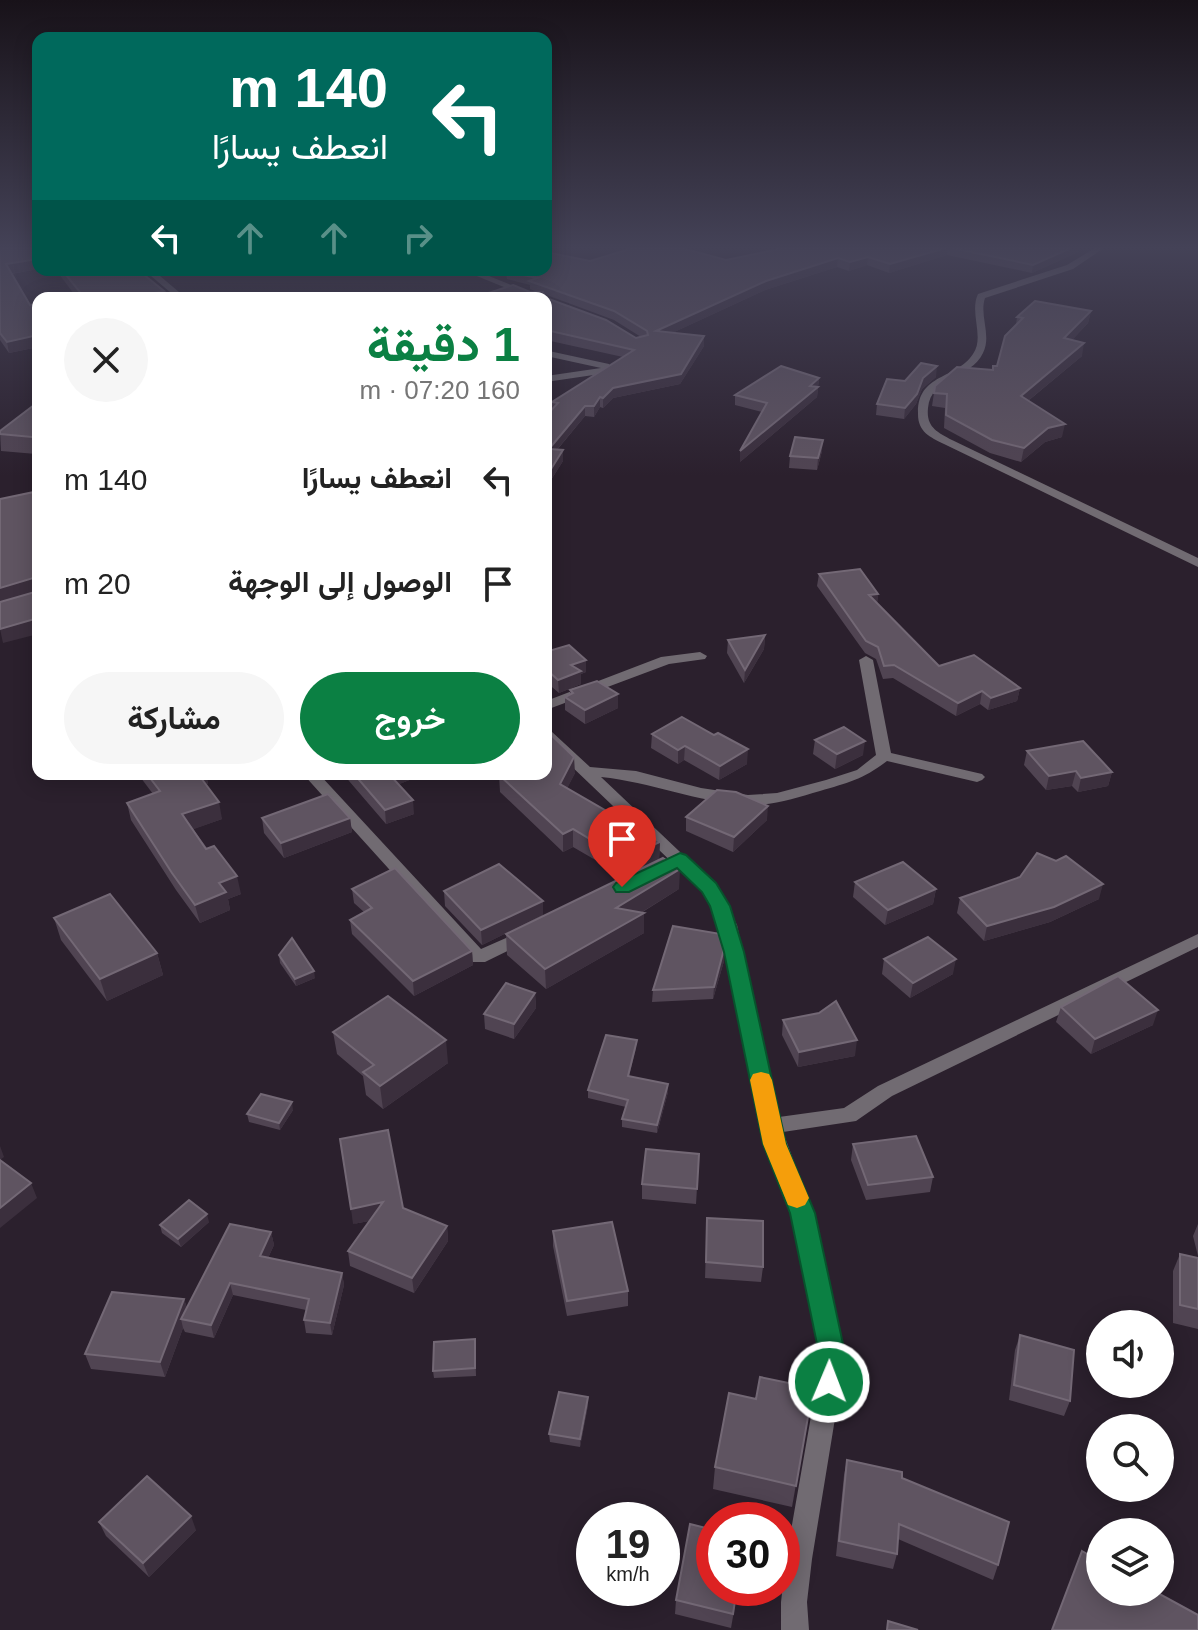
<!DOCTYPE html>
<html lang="ar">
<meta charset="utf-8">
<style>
:root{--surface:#fff;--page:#f6f6f6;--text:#222;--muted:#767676;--accent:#0b8043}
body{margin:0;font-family:Arial,Vazirmatn,sans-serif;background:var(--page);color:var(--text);direction:rtl;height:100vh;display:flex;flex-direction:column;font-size:30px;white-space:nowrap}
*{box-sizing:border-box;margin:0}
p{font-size:26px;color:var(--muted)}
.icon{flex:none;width:44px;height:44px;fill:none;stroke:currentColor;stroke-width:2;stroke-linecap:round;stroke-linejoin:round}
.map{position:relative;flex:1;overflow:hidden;direction:ltr}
.drawer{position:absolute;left:32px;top:292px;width:520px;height:488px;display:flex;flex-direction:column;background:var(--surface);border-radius:16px;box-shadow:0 4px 20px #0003;direction:rtl}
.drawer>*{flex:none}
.hud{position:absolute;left:32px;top:32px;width:520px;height:244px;border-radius:16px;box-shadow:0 4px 20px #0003;direction:rtl;background:#00695c;color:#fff;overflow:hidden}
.buttons{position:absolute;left:1086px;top:1310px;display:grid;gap:16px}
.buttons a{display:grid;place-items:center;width:88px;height:88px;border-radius:50%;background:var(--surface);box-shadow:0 4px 20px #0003;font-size:40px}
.speed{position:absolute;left:576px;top:1502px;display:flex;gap:16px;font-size:40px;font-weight:700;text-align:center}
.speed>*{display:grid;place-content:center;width:104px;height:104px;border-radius:50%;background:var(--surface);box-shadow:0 4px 20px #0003;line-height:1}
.speed small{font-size:20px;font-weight:400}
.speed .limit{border:12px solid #d22;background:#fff;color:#111}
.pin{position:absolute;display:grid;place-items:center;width:68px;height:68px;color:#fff;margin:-82px -34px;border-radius:50% 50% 50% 0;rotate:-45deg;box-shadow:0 0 8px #0007}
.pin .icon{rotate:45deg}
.me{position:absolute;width:88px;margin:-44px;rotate:1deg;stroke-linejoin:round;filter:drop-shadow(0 0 6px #0008)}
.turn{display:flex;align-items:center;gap:28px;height:168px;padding:0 32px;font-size:36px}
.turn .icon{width:104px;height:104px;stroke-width:2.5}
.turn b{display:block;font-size:56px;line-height:68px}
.lanes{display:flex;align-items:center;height:76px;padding:0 32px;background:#0003;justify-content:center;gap:40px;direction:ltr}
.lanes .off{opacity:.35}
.round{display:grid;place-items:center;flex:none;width:84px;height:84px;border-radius:42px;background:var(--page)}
.summary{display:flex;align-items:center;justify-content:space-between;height:136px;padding:0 32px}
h1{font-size:48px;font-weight:700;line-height:60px;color:var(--accent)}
.cta{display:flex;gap:16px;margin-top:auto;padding:16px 32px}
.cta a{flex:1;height:92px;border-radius:48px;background:var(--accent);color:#fff;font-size:32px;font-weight:700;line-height:92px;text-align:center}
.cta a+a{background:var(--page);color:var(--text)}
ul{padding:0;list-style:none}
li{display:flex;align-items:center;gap:24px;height:104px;padding:0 32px}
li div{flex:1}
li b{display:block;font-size:30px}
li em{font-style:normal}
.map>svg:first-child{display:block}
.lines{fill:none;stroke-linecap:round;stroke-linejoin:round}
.minor{fill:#716b72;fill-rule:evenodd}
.wall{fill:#504452}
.shaded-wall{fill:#3b2f3d}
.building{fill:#5f5461;stroke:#736875;stroke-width:2}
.route{fill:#0b8043;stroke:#07532c;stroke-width:2}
.slow{fill:#f59e0b}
</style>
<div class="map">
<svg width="1198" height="1630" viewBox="0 0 1198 1630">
<rect width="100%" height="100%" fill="#2b202d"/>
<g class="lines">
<!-- minor -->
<g class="minor">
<path d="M1095 248H1104L1073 269 985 298C979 316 992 335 983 353 971 379 931 376 928 408 926 427 937 432 952 440L1198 558V567L944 444C930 437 918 432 918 414 917 373 956 380 973 354 985 337 969 313 978 294L1067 265Z"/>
<polygon points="144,270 153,270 186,298 177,298"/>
<polygon points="462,270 474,270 543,298 531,298"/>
<polygon points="549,351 609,364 612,370 607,373 546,382 546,376 601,368 546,356 546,352"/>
<polygon points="700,652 707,656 705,659 669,664 546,710 546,701 661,657"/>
<path d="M866 656 873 660 891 753 982 774 985 777 982 780 977 782 887 761C864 779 847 783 820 791 796 798 772 806 747 805 697 802 650 782 601 777L718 888 737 925 779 1117 844 1108 878 1086 1198 934V947L892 1096 856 1121 783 1132 813 1213 842 1344 841 1382 812 1559 807 1602 809 1630H781V1602L786 1559 817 1382 818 1344 791 1213 765 1144 719 925 702 891 546 742V730L551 731 590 767 636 771 701 788 748 795 777 793 826 780 857 770 876 755 859 660Z"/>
<polygon points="303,774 319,774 481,949 524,930 530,932 533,936 530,940 485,962 473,962"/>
</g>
</g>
<!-- wall -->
<g class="wall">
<polygon points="38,248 38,269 12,274 30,305 38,304 38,347 9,353 0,340 0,249"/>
<polygon points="784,248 1082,248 1078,252 1032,273 947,255 889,273 867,265 849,271 837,267 765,290 672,333 704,336 704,346 680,384 613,398 603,408 600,407 594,417 585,416 557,450 563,461 551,480 546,479 546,416 552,409 552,402 623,357 546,340 546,298 636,338 641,337 614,320 544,294 530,292 537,292 530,289 530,285 507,279 506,273 493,270 546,270 590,261 726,260"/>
<polygon points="56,270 138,270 164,291 165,298 77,298"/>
<polygon points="1091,311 1088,323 1072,340 1082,356 1028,401 1062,437 1045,442 1021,462 990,453 944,428 945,408 932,406 934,393 993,370 997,366 1016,325 1017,317"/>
<polygon points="936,377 922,389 916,404 904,419 876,415 877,404 905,381"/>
<polygon points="819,378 817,397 740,462 762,412 735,405 735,395"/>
<polygon points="38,402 36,454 1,451 0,431"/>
<polygon points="822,451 817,470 789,468 790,456"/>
<polygon points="819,574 878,594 877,603 939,666 1020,688 1017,701 988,710 980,704 956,716 893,678 883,679 876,659 865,653 817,586"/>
<polygon points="765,635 764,649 744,683 727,653 728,640"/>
<polygon points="546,645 547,650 549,651 586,660 586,672 581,674 581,684 559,693 546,682"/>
<polygon points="570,690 618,694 618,708 585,724 565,710 565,697 570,694"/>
<polygon points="652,734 747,764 719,780 684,760 678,764 651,748"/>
<polygon points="815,740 863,755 835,769 813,754"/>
<polygon points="1027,751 1112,772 1108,786 1078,792 1072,786 1046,790 1024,765"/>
<polygon points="575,773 567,788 660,842 659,859 623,876 573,847 563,852 500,792 499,775"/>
<polygon points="138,774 206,774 208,784 206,784 222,819 193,829 241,894 228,899 230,910 200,923 176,890 131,820 127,803 153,794"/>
<polygon points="343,774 412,774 412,779 399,784 414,814 386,824"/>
<polygon points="686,817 767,820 733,852 686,831"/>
<polygon points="262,818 350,818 352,832 284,858 264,833"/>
<polygon points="855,882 936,889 933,904 885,925 853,897"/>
<polygon points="352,889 472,951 473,965 414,996 352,934 350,920 364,912 354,903"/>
<polygon points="679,889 641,913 644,933 546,989 507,955 506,934"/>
<polygon points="444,891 543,901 543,915 482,945 445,906"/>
<polygon points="960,898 1099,899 1050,922 984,941 957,913"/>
<polygon points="54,918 157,953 163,975 107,1001 61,940"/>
<polygon points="279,955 315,978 296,986 280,963"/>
<polygon points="884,959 953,974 910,998 882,974"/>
<polygon points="724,961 713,999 652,1002 653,990"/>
<polygon points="535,993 536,1008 514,1039 485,1029 484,1014"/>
<polygon points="1061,1007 1153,1025 1091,1054 1056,1022"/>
<polygon points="819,1013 855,1056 798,1067 782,1035 783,1020"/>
<polygon points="333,1032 448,1063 383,1109 366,1095 363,1076 337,1054"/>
<polygon points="636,1048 629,1076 668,1084 668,1092 657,1133 622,1127 622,1119 626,1107 588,1098 588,1090"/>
<polygon points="293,1110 280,1130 249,1122 247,1114"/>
<polygon points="853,1144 933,1177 930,1192 866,1200 851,1160"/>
<polygon points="699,1154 696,1204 642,1199 642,1184"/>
<polygon points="403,1208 447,1226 448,1241 414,1293 350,1266 348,1251 369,1221 353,1224"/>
<polygon points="707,1218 763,1267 761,1282 705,1278"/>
<polygon points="209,1222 181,1247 162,1233 160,1225"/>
<polygon points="1198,1224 1198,1256 1193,1236"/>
<polygon points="553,1231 628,1291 628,1306 567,1316 553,1246"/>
<polygon points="271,1232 274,1245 268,1258 342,1273 344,1285 332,1335 306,1333 304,1320 306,1310 233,1295 214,1338 185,1332 183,1328 165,1377 91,1369 85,1354 184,1299 187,1308"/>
<polygon points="1180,1254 1198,1258 1198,1329 1173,1323 1173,1271"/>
<polygon points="1020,1335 1070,1401 1064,1416 1009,1400 1015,1350"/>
<polygon points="475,1339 476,1376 434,1378 433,1371"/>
<polygon points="813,1388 792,1507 713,1489 715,1467 756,1399"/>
<polygon points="588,1397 588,1405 580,1447 550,1442 549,1434"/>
<polygon points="847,1460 902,1478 998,1565 993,1580 898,1539 897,1554 893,1569 836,1556 844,1475"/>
<polygon points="99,1522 196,1530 149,1577 106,1536"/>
<polygon points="738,1588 731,1628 675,1614 676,1600"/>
</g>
<!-- shaded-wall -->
<g class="shaded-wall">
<polygon points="946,248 948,248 947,255 889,273 890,264"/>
<polygon points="1071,248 1082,248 1078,252 1032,273 1033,265"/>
<polygon points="868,257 867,265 849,271 850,262"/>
<polygon points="838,258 837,267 765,290 655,341 656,331 766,281"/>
<polygon points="38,259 38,269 8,274 6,264"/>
<polygon points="164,291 165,298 151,298 150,294"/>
<polygon points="1091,311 1088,323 1062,351 1064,338"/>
<polygon points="38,335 38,347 9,353 7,342"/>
<polygon points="704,336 704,346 680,384 613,398 603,408 603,398 613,388"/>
<polygon points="1084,343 1082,356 1018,409 1021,396"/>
<polygon points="937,366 936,377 922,389 916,404 904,419 905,408 923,378"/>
<polygon points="819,378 817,397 740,462 740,451"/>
<polygon points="600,397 600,407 594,417 594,406"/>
<polygon points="585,406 585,416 549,459 549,449"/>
<polygon points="1065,424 1062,437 1045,442 1021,462 1024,448 1048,428"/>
<polygon points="38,432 38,453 36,454 32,437"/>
<polygon points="823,440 822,451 817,470 818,458"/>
<polygon points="563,450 563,461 551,480 551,469"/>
<polygon points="550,535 551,547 546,548 546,536"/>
<polygon points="33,578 37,592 0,603 0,588"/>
<polygon points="878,594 877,606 869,595"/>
<polygon points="38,618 38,634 3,643 0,629"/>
<polygon points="765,635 764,649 744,683 745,670"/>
<polygon points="586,660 586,672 581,674 581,684 559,693 558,680 571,665"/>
<polygon points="1020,688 1017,701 988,710 991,698"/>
<polygon points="982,691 980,704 956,716 958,703"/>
<polygon points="618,694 618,708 585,724 585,710"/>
<polygon points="865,741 863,755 835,769 837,754"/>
<polygon points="685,746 684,760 678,764 678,750"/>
<polygon points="748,749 747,764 719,780 720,766"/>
<polygon points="574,757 575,773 561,801 560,784"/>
<polygon points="1076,771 1072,786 1046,790 1049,776"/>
<polygon points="1112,772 1108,786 1078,792 1081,778"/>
<polygon points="196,774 206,774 208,784 199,787"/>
<polygon points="388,774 412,774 412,779 390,788"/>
<polygon points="413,800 414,814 386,824 385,810"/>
<polygon points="219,802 222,819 186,832 182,814"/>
<polygon points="768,806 767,820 733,852 734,837"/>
<polygon points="350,818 352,832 284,858 281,843"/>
<polygon points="573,829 573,847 563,852 563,834"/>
<polygon points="660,842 659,859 623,876 623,859"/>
<polygon points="680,869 679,889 616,928 616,908"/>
<polygon points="237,876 241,894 228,899 230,910 200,923 195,905 219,883"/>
<polygon points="1103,884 1099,899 1050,922 984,941 987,926"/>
<polygon points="936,889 933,904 885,925 888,910"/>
<polygon points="543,901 543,915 482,945 481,930"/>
<polygon points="644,913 644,933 546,989 545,969"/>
<polygon points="724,949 724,961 713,999 714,987"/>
<polygon points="472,951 473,965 414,996 413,981"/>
<polygon points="157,953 163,975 107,1001 100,979"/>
<polygon points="956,959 953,974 910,998 913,983"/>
<polygon points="314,971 315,978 296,986 295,979"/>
<polygon points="535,993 536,1008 514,1039 514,1024"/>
<polygon points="1158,1010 1153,1025 1091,1054 1095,1039"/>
<polygon points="446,1040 448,1063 383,1109 380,1086"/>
<polygon points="637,1040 636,1048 627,1083 628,1076"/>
<polygon points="857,1040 855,1056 798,1067 799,1052"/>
<polygon points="668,1084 668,1092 657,1133 657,1125"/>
<polygon points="292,1102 293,1110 280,1130 279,1123"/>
<polygon points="0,1146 4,1157 0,1160"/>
<polygon points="31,1183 37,1198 0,1228 0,1208"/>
<polygon points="383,1202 385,1218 353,1224 351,1209"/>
<polygon points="207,1214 209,1222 181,1247 178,1239"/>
<polygon points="447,1226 448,1241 414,1293 412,1278"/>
<polygon points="271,1232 274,1245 263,1269 260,1256"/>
<polygon points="342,1273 344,1285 332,1335 330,1323"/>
<polygon points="230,1283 233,1295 214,1338 211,1325"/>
<polygon points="184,1299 189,1314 181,1319 183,1328 165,1377 160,1362"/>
<polygon points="588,1397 588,1405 580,1447 580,1439"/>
<polygon points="191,1516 196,1530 149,1577 143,1563"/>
</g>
<!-- building -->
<g class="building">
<polygon points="7,248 38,248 38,259 6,264 30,305 38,304 38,335 7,342 0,333 0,249"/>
<polygon points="633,248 682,248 726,260 784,248 946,248 890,264 868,257 850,262 838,258 766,281 656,331 704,336 681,374 613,388 603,398 600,397 594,406 585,406 549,449 563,450 551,469 546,469 546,416 558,403 552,402 634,350 546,330 546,298 606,320 636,338 648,335 647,331 614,311 529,281 537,278 506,271 546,270 546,252 590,261"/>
<polygon points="952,248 1071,248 1033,265"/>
<polygon points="62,270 138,270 164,291 150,294 156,298 77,298 84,297"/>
<polygon points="513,285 530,292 543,292 545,298 473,298"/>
<polygon points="1035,301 1091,311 1064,338 1084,343 1021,396 1065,424 1048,428 1024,448 992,440 946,415 947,394 934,393 935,386 957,367 993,370 993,366 997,366 1005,336 1023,318 1017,317"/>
<polygon points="921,363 937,366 923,378 917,394 905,408 877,404 887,379 905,381"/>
<polygon points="781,366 819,378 810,386 818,387 740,451 767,403 735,395"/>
<polygon points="38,402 38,432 32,437 0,434 0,431"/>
<polygon points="795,437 823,440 818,458 790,456"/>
<polygon points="34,492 38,501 38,618 0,629 0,602 35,592 37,581 33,578 0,588 0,499"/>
<polygon points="860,569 878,594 869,595 939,666 974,655 1020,688 991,698 982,691 958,703 894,665 884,666 878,647 866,641 819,574"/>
<polygon points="765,635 745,670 728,640"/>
<polygon points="569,645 586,660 571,665 581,671 558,680 546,669 546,649 549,651"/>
<polygon points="597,681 618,694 585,710 565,697 573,693 570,690"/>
<polygon points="682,717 714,735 718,733 748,749 720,766 685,746 678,750 652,734"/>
<polygon points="844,727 865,741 837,754 815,740"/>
<polygon points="546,730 574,757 560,784 660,842 623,859 573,829 563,834 499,775 546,774"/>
<polygon points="1083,741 1112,772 1081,778 1076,771 1049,776 1027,751"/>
<polygon points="147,774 198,774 219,802 182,814 206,849 214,846 237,876 219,883 226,892 195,905 172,873 127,803 160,791"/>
<polygon points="354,774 389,774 413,800 385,810"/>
<polygon points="717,790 736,792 768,806 734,837 686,817"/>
<polygon points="328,794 350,818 281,843 262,818"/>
<polygon points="1037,853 1056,861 1066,856 1103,884 1054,907 987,926 960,898 1020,877"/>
<polygon points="663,858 680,869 616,908 644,913 545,969 506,934"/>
<polygon points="903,862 936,889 888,910 855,882"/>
<polygon points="499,864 543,901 481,930 444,891"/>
<polygon points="395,868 472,951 413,981 350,920 372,908 352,889"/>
<polygon points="110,894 157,953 100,979 54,918"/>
<polygon points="673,926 721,934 724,949 714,987 653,990"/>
<polygon points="928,937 956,959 913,983 884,959"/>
<polygon points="292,938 314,971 295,979 279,955"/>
<polygon points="1118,976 1158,1010 1095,1039 1061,1007"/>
<polygon points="506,983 535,993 514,1024 484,1014"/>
<polygon points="388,996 446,1040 380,1086 363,1072 374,1065 333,1032"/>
<polygon points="836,1001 857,1040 799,1052 783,1020 819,1013"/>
<polygon points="606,1035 637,1040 628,1076 668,1084 657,1125 622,1119 628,1100 588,1090"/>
<polygon points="261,1094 292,1102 279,1123 247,1114"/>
<polygon points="388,1130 403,1208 447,1226 412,1278 348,1251 383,1202 351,1209 340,1139"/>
<polygon points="916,1136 933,1177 868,1185 853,1144"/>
<polygon points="646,1149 699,1154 697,1189 642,1184"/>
<polygon points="0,1160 31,1183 0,1208"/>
<polygon points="189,1200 207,1214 178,1239 160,1225"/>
<polygon points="707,1218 763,1221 763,1267 706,1262"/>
<polygon points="612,1222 628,1291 567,1301 553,1231"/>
<polygon points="230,1224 271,1232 260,1256 342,1273 330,1323 304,1320 309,1299 230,1283 211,1325 181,1319"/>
<polygon points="1180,1254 1198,1258 1198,1309 1180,1305"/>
<polygon points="112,1292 184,1299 160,1362 85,1354"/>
<polygon points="1020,1335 1074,1350 1070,1401 1014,1385"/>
<polygon points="475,1339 475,1368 433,1371 434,1342"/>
<polygon points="760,1377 813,1388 796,1486 715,1467 729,1393 756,1399"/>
<polygon points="559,1392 588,1397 580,1439 549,1434"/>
<polygon points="847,1460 902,1472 902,1478 1009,1522 998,1565 899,1524 897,1554 839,1541"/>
<polygon points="147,1476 191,1516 143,1563 99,1522"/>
<polygon points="690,1524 714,1530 714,1588 737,1588 733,1614 676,1600"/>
<polygon points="1082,1551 1100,1561 1100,1592 1156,1592 1198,1615 1198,1630 1052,1630"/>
<polygon points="888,1621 918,1630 887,1630"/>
</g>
<!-- sky -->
<linearGradient id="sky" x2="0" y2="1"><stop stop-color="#181219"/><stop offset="0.52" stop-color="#444257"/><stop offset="1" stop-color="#444257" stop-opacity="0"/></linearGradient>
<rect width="1198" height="476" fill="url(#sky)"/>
<!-- route -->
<polygon class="route" points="680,853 686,855 716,883 730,906 744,952 786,1144 815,1213 843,1344 842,1382 838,1391 829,1394 819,1391 815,1382 817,1344 790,1213 763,1144 724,952 710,906 702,892 677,868 629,892 616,892 613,887 616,883"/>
<!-- slow -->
<polygon class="slow" points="761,1072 769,1074 772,1080 786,1144 809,1198 805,1205 797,1208 788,1205 763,1144 750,1080 753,1074"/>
</svg>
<div class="buttons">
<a><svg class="icon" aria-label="sound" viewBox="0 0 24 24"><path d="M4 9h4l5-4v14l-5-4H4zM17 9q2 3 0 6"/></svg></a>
<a><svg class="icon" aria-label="search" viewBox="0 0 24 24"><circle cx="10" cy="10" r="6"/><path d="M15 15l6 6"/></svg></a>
<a><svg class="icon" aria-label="layers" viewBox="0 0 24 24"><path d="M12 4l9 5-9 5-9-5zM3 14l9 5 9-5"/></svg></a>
</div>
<div class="speed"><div>19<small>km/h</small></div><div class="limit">30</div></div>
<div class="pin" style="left:622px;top:887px;background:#d93025"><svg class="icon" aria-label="arrive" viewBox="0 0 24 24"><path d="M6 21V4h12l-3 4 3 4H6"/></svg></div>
<svg class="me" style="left:829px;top:1382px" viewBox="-20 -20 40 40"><circle r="17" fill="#0b8043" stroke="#fff" stroke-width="3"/><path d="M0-11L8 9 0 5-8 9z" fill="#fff"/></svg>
<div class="hud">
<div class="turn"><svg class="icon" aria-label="left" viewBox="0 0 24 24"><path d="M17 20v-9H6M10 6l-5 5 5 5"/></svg><div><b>140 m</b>انعطف يسارًا</div></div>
<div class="lanes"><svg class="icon" aria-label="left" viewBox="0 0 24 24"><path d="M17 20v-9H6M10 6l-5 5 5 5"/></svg><svg class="icon off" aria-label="ahead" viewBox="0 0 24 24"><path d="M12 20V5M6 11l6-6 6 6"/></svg><svg class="icon off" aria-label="ahead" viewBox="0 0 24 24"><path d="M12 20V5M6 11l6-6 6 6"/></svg><svg class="icon off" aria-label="right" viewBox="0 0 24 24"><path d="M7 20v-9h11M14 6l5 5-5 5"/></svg></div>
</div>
<section class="drawer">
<div class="summary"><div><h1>1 دقيقة</h1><p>160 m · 07:20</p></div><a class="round"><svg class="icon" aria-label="close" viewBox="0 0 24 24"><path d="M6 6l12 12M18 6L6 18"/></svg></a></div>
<ul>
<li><svg class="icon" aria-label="left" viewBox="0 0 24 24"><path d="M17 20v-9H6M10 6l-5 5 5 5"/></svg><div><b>انعطف يسارًا</b></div><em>140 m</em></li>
<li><svg class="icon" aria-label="arrive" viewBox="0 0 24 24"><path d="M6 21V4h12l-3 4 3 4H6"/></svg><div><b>الوصول إلى الوجهة</b></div><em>20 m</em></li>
</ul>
<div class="cta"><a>خروج</a><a>مشاركة</a></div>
</section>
</div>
